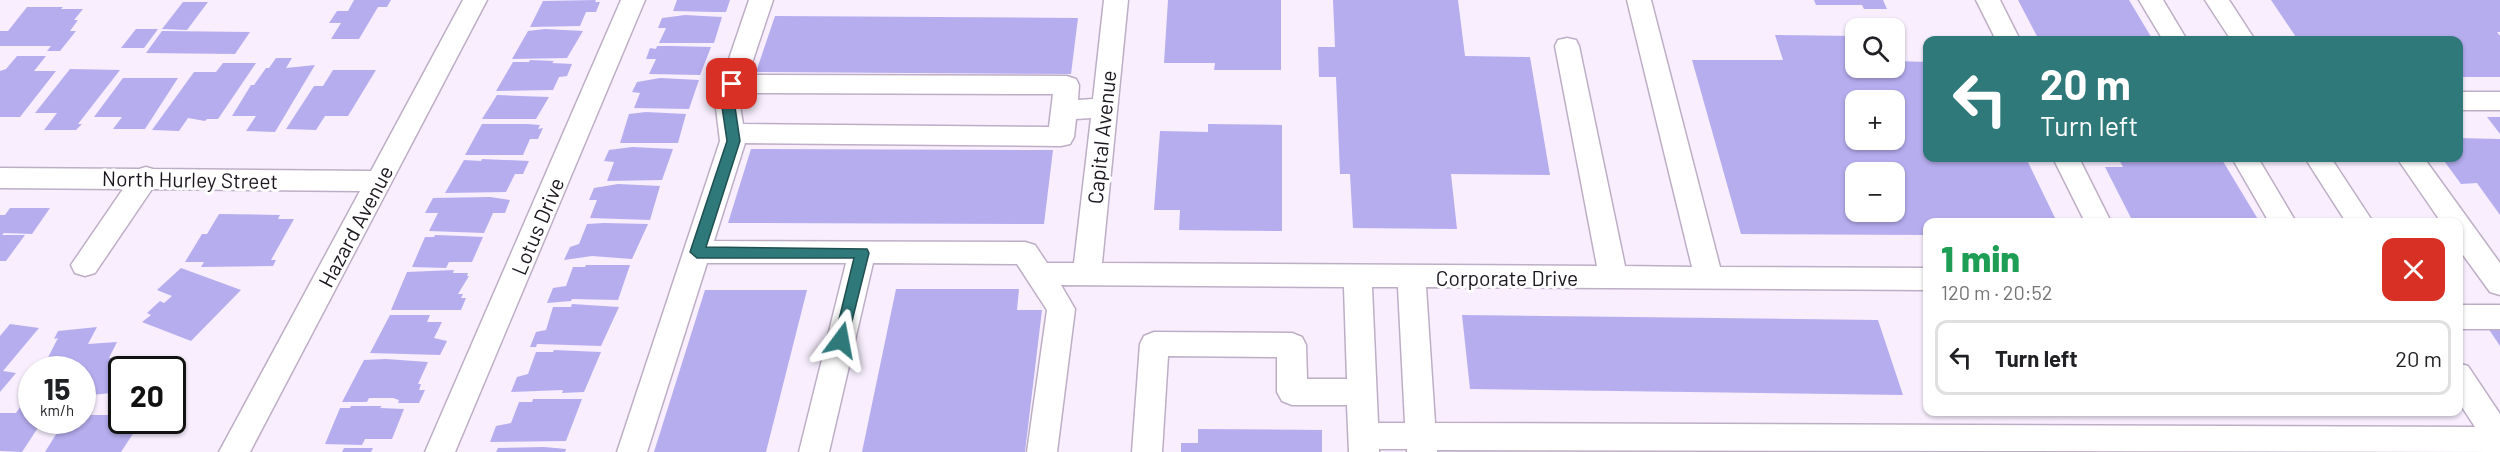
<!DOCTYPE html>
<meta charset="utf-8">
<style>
:root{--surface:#fff;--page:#f6f6f6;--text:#202124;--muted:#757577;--line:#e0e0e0}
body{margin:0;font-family:Barlow,sans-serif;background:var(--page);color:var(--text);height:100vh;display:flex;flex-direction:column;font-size:22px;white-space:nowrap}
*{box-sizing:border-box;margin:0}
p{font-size:20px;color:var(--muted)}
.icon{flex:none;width:33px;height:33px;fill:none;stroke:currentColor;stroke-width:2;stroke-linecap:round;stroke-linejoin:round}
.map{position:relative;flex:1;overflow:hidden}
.drawer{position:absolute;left:1923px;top:218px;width:540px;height:198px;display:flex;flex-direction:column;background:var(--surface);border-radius:12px;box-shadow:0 2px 4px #0004}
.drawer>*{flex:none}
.hud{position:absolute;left:1923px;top:36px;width:540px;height:126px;border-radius:12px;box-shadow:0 2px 4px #0004;background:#2f797b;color:#fff;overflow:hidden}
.fabs{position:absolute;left:1845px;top:18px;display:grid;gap:12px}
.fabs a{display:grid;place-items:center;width:60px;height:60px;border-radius:12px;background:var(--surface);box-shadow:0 2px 4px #0004;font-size:30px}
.speed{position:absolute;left:18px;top:356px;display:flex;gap:12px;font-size:30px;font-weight:700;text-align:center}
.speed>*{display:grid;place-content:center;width:78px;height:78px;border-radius:50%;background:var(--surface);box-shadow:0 2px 4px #0004;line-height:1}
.speed small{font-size:15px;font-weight:400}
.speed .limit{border:3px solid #111;border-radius:9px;background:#fff;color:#111}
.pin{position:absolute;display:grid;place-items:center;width:51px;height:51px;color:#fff;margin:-26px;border-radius:12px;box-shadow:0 3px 9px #0006}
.me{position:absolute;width:66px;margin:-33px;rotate:13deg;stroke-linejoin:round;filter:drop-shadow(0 0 4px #0008)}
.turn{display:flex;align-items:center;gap:21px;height:126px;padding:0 18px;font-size:27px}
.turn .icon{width:78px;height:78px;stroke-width:2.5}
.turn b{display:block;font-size:42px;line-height:51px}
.round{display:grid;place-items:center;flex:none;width:63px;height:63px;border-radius:12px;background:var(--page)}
.head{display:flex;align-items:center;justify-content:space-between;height:102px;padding:0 18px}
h1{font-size:36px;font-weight:800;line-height:45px;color:#1e9e55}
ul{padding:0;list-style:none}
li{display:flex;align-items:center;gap:18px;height:75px;margin:0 12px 9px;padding:0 6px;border:3px solid var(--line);border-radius:12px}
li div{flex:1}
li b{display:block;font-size:22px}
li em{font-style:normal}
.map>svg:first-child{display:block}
.building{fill:#b6adef;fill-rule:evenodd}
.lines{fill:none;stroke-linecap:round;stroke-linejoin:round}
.minor-casing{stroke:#bdaec6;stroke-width:3}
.minor{fill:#fff;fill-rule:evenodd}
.route{fill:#2f797b;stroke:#1f4f50;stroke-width:1.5}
.labels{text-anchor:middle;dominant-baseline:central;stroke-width:6;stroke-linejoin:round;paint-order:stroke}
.street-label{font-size:21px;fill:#1c171f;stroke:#fff}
</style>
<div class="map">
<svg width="2500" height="452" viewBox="0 0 2500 452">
<rect width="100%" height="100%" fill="#f8eefe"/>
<!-- building -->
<g class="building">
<polygon points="354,0 391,0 387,7 378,7 359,39 331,39 341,23 329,23 337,11 348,11"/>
<polygon points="596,0 595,2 600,2 596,12 586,12 580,26 530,27 543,1"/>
<polygon points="677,0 730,0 726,12 714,12 673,11"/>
<polygon points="1168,0 1281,0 1281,70 1214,70 1215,63 1164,63"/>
<polygon points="1333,0 1458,0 1465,56 1530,57 1550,175 1451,174 1457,229 1353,228 1350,174 1340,174 1336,77 1319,77 1318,47 1335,47"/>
<polygon points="1814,0 1883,0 1887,9 1864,9 1862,5 1816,5"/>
<polygon points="2018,0 2129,0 2153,40 2039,40"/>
<polygon points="2271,0 2500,0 2500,32 2497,32 2500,36 2500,77 2458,77 2458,40 2298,40"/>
<polygon points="183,2 208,2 187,30 162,29"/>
<polygon points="27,7 63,7 61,9 83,9 74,20 78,20 70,31 76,31 60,51 47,51 51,46 0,46 0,31 8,31"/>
<polygon points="685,15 722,17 714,43 659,43 666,28 658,28 662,18"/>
<polygon points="775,16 1078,18 1071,74 756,72"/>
<polygon points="136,29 158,29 144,48 121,48"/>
<polygon points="545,29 583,31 567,58 512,59 528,31"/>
<polygon points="162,31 250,32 235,54 146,53"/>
<path d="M1775 35 1856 36V68H1894V61L1928 62V158H2026L2057 222H1928V235L1741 234 1692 60H1783ZM1856 100H1894V140H1856ZM1856 172H1894V212H1856Z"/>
<polygon points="657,46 671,46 711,47 700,75 649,74 656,59 646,59 650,48 656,49"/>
<polygon points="17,56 46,56 34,71 56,71 20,117 0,117 0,71 6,69"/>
<polygon points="276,58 292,58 286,68 315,65 275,132 246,131 256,116 232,116 251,85 254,85 266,68 269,68"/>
<polygon points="530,60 554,61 552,63 572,64 567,76 559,77 553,90 496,91 513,62 529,62"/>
<polygon points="223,63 256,63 218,119 207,119 205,121 188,118 179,131 152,130 194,72 216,72"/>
<polygon points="70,69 120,70 78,124 82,124 76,130 44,130 57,113 35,113"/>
<polygon points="333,70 376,70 348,116 325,116 316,130 286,129 314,86 323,86"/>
<polygon points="123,78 178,78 145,129 113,129 122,117 94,117"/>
<polygon points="660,78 699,80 689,109 634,108 640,93 632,92 637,82"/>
<polygon points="497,95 520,96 549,97 536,119 482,119"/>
<polygon points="646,112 686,114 678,143 620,143 629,114"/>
<polygon points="2487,117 2500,117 2500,134"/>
<polygon points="482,124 527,124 540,125 538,129 543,128 538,139 530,139 523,155 465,155"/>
<polygon points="1208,124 1282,125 1282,231 1179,230 1180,210 1154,210 1160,131 1208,132"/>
<polygon points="2458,138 2500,139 2500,215 2477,183 2461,184 2442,158 2458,158"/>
<polygon points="632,147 673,149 662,180 607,181 614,162 604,161 609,150"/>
<polygon points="751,149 1053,150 1044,224 728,223"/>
<polygon points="2118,158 2221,158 2259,221 2133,222 2105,167 2123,167"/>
<polygon points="482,159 529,161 523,174 515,174 506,192 445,193 464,160 481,161"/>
<polygon points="618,184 660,186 650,220 590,218 597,200 589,200 594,188"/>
<polygon points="490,197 510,200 505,213 493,213 484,233 429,231 438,213 425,213 433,198"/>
<polygon points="10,208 50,208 32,234 4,233 2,235 25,235 6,261 0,261 0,215 5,215"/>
<polygon points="219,214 280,215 278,219 294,219 271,260 276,260 273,266 201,267 204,262 185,262 202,234 207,234"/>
<polygon points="604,223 648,224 632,259 592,256 564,260 570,247 579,244 587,224"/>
<polygon points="435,235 462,236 483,237 472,262 449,262 446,268 412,267 425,237 434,237"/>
<polygon points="586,265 630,265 618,300 572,299 571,301 547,303 553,288 566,286 573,267 585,267"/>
<polygon points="181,268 241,290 191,341 142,322 151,315 147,313 160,301 164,303 172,296 157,290"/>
<polygon points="454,270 453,273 468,273 467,276 469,276 458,294 463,294 461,298 466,298 461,310 391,310 407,272"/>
<polygon points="896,289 1019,289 1017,310 1042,310 1025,452 862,452"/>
<polygon points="705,290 807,290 766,452 654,452"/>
<polygon points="572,304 619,307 601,346 537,344 536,347 530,347 536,332 546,330 553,307 571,307"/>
<polygon points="390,315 430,315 427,322 442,322 434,338 447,341 440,355 370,353"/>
<polygon points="1462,315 1878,320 1903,395 1470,389"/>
<polygon points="10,324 39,328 3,371 16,373 0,392 0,336"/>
<polygon points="97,327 88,344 117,342 109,358 140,356 133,369 122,369 121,392 82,396 82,369 42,369 58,338 54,339 58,331"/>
<polygon points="2488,328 2500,328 2500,346"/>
<polygon points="554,350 601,352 584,392 562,393 563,390 511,392 517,377 528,374 536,352 553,352"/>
<polygon points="386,359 428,362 418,384 421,384 419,390 425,390 419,403 398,403 399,400 393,398 369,398 367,402 342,402 364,360"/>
<polygon points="533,399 582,399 566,441 490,442 496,426 511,423 519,402 532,402"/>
<polygon points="23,403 32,403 32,420 43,420 22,452 0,451 0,413 16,413"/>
<polygon points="351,406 382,406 380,408 404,409 392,439 365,439 362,445 325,444 340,408 350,408"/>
<polygon points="89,415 122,415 122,420 142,420 121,452 45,452 65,420 82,420"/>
<polygon points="1198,429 1322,430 1322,452 1181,452 1181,443 1198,443"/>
<polygon points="544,447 566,449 565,452 496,452 498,448"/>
<polygon points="344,448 373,448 371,452 342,452"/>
</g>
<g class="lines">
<defs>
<g id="minor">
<polygon points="463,0 487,0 250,452 219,452 360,191 152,189 95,273 85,276 75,273 71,265 123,189 0,188 0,168 139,169 146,167 153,169 371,171"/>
<polygon points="621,0 645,0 455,452 425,452"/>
<path d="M749 0H773L748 75 1067 76 1076 79 1079 85 1078 100 1093 99 1104 0H1128L1102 263 1597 266 1555 46 1558 40 1567 38 1576 40 1579 46 1625 266 1692 267 1627 0H1651L1720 267 1928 268V290L1426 287 1435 423 2475 427 2458 401V363L2468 366 2500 414V452L1437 450V452H1407V449H1379V452H1349L1347 405H1292L1282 401 1277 392V357L1168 356 1162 452H1132L1140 344 1144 336 1154 332 1292 333 1302 337 1306 345 1307 379H1347L1344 287 1061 285 1075 309 1057 452H1027L1047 310 1017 264 873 263 829 452H799L846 263H707L647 452H617L720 141 715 100ZM742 93 1053 94 1049 127 743 124 739 100ZM1091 118 1074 263H1047L1035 245 1025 242 714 241 745 143 1061 146 1070 144 1074 137 1076 119ZM1372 287H1398L1405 423H1378Z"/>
<polygon points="1976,0 2000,0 2020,40 1996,40"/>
<polygon points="2139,0 2163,0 2187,40 2163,40"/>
<polygon points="2205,0 2229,0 2255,40 2231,40"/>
<rect x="2458" y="92" width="42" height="18"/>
<polygon points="2053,158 2079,158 2111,222 2085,222"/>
<polygon points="2232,158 2258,158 2296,222 2269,222"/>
<polygon points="2305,158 2331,158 2373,222 2346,222"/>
<polygon points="2397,158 2424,158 2500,263 2500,295 2490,292 2458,248 2458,222 2441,222"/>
<rect x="2458" y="305" width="42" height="24"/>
</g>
</defs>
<!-- minor casing -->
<use href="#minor" class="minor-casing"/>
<!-- minor -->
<use href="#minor" class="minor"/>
</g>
<!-- route -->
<polygon class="route" points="732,80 738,84 734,100 740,141 706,247 867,249 869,253 846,345 836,345 834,340 854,258 697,258 690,252 727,141 721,100 726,84"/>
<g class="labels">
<!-- street labels -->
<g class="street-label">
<text transform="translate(1101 137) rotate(-84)">Capital Avenue</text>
<text transform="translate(190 179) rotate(1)">North Hurley Street</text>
<text transform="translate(355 226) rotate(-62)">Hazard Avenue</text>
<text transform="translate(537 226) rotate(-67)">Lotus Drive</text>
<text x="1507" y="277">Corporate Drive</text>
</g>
</g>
</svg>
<div class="fabs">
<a><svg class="icon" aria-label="search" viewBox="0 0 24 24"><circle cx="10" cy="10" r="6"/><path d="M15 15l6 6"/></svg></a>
<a>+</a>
<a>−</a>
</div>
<div class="speed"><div>15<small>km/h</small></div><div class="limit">20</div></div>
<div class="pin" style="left:732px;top:84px;background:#d93025"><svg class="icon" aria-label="arrive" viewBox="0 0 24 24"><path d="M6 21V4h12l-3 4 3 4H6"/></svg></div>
<svg class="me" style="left:841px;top:340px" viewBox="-20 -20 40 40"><path d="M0-17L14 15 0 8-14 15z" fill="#2f797b" stroke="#fff" stroke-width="4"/></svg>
<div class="hud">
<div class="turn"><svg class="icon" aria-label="left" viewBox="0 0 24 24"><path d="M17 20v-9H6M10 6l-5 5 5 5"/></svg><div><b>20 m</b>Turn left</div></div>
</div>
<section class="drawer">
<div class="head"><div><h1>1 min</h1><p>120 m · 20:52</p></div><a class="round" style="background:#d93025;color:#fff"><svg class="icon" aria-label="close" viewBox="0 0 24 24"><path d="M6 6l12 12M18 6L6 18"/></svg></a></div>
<ul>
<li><svg class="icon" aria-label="left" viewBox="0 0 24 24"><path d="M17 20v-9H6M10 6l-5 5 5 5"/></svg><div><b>Turn left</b></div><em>20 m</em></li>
</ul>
</section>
</div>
